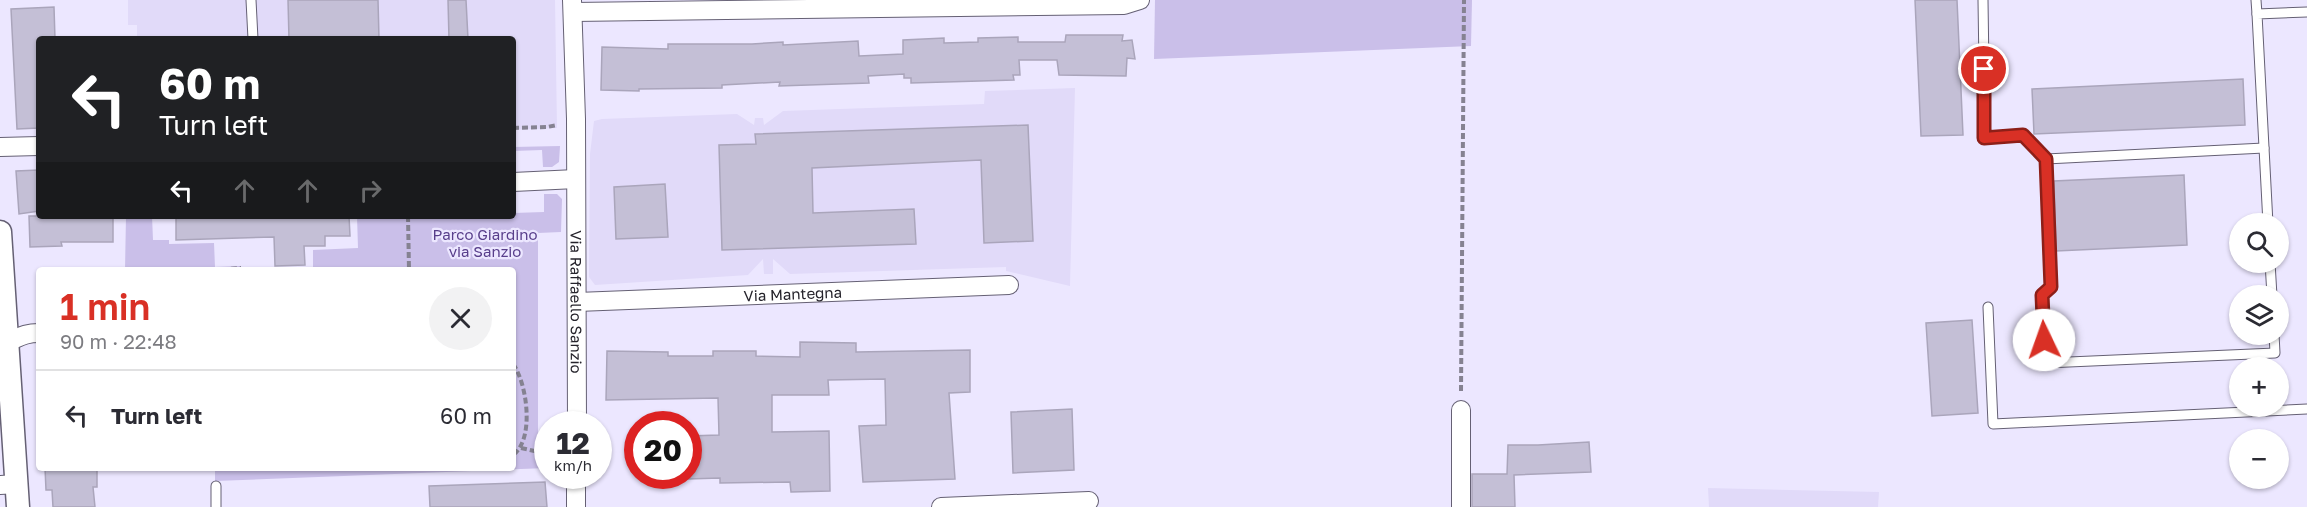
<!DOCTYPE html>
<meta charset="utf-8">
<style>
:root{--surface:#fff;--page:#f2f2f3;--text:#2b2b33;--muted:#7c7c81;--line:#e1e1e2;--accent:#d93025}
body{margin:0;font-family:"Golos Text",sans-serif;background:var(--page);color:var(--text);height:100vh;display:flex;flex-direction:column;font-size:22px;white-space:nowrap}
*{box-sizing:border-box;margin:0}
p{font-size:20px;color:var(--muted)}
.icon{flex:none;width:33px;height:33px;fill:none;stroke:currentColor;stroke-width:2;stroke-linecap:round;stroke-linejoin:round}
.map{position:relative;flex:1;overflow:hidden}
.details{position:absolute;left:36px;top:267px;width:480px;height:204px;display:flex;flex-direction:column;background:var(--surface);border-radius:6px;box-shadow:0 2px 4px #0004}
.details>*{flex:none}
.top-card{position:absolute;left:36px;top:36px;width:480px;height:183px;border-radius:6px;box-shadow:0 2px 4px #0004;background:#202124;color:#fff;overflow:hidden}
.buttons{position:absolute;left:2229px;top:213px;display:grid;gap:12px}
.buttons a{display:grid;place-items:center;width:60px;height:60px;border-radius:50%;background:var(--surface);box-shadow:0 2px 4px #0004;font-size:30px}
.speed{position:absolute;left:534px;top:411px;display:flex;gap:12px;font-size:30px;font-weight:700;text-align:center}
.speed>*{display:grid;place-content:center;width:78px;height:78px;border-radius:50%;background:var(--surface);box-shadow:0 2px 4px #0004;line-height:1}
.speed small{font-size:15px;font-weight:400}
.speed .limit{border:9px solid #d22;background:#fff;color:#111}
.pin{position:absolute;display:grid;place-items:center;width:51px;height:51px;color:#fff;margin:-26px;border:3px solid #fff;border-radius:50%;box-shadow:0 2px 6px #0007}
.me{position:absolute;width:66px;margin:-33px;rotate:357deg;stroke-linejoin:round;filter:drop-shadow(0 0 4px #0008)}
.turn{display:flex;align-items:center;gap:21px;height:126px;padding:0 24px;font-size:27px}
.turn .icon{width:78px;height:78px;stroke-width:2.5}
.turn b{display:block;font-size:42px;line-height:51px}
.lanes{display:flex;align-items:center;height:57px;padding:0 24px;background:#0003;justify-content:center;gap:30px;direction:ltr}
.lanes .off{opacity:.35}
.round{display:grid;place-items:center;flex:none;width:63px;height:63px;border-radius:32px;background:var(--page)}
.overview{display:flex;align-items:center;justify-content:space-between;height:102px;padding:0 24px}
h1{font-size:36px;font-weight:600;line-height:45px;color:var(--accent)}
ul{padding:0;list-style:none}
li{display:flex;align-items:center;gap:18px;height:90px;padding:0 24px;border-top:2px solid var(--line)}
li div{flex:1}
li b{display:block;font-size:22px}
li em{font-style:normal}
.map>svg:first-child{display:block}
.built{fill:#e1daf9}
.green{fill:#cabfe9}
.building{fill:#c4bfd6;stroke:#aaa5bb;stroke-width:1.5}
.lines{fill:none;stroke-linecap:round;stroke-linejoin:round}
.service-casing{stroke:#656074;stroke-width:11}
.minor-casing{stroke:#656074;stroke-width:20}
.tertiary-casing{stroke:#656074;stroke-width:25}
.path{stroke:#858291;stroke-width:4;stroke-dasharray:6 3;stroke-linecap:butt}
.service{stroke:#fff;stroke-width:9}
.minor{stroke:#fff;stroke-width:18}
.tertiary{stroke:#fff;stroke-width:22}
.route-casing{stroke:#8d1f18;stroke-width:15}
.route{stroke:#d93025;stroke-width:10}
.labels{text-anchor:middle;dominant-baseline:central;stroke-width:4.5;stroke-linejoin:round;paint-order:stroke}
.park-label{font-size:15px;fill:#583e8b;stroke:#ece7ff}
.street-label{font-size:15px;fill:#25232b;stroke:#ece7ff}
</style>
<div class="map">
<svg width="2307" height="507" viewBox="0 0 2307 507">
<rect width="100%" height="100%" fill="#ece7ff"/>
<!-- built -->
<g class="built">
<polygon points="128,0 555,0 557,128 513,130 513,39 137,39 137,25 128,25"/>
<polygon points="1075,88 1070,286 1006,271 1006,267 790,274 773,259 773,274 764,274 763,259 748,275 595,285 589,277 590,154 594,121 602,119 737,114 754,125 755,118 763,118 764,125 783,111 984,104 985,91"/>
<polygon points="1708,488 1879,492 1878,507 1709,507"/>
</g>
<!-- green -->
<g class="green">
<polygon points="1155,0 1472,0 1471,46 1154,59"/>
<polygon points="560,146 559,162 552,167 543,167 542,150 513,151 513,147"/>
<polygon points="544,194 557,194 562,199 561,232 538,233 538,447 547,447 547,468 215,481 215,468 513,468 513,270 277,270 313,270 313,250 358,248 357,216 401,216 401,218 513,216 513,213 544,212"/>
<polygon points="126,216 152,216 153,240 169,240 169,244 214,243 215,267 241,266 241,270 125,270"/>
</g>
<!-- building -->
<g class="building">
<polygon points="288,0 378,0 379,39 289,39"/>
<polygon points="448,0 466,0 468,39 449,39"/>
<polygon points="1915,0 1957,0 1963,135 1921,136"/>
<polygon points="54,7 55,39 39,39 39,128 17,129 11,9"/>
<polygon points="1066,35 1123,35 1122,41 1132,40 1135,59 1127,58 1126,76 1059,75 1057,60 1019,60 1020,75 1013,75 1014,80 911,83 911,78 904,78 904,74 868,76 869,83 779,86 780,82 722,85 722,88 639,89 639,91 601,90 602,47 668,49 668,44 752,44 783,42 783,45 858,41 859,56 903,54 903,40 944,38 944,43 978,42 978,38 1018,37 1018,42 1065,42"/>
<polygon points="2243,79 2245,125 2034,134 2032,89"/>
<polygon points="1028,125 1033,241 984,243 981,160 812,168 813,213 914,209 916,244 722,250 719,145 756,144 755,134"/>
<polygon points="39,170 39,211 19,214 16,171"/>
<polygon points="2184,175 2187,245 2056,251 2054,181"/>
<polygon points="665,184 668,237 616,239 614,187"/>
<polygon points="29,216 113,216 113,242 61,242 62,246 30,247"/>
<polygon points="176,216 349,216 350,236 325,236 325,246 304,246 305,265 275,266 274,237 176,240"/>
<polygon points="1972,320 1978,413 1932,416 1926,323"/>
<polygon points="800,342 856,343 856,352 970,350 970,392 949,393 955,479 863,482 859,426 886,425 885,379 828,380 829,395 772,395 772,432 829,431 830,491 791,492 790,482 720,483 720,478 688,479 688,436 719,435 718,398 606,400 607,351 668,352 668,356 713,356 713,351 756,351 756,356 800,357"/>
<polygon points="1072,409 1074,470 1013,473 1011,412"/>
<polygon points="1589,442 1591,472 1514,475 1515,507 1472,507 1472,474 1507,474 1508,445 1538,445"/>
<polygon points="45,468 97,468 97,487 93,487 95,507 53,507 52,490 46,490"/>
<polygon points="545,482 547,507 430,507 429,486"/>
</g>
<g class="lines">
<defs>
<g id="service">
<polyline points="251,0 253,39"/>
<polyline points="1983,0 1985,138 2023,135 2046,159"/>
<polyline points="2256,0 2257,14"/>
<polyline points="2264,148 2046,159 2051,287 2042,295 2046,363 2275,353 2274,334"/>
<polyline points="2268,224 2257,14 2307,12"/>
<polyline points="2270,262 2272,296"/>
<polyline points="1988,307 1993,424 2307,409"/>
<polyline points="216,486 216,507"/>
</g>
<g id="minor">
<path id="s1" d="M572 0 576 119 577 424"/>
<polyline points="573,12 1124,5 1140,0"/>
<polyline points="0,147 39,146"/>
<polyline points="513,182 576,179"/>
<path id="s2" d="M577 302 1009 285"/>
<path d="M0 344C16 341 20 333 39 333"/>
<polyline points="1461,410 1461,507"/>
<polyline points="0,485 17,484"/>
<polyline points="576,507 576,476"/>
<polyline points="941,507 1089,501"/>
</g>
<polyline id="tertiary" points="0,232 18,507"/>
</defs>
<!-- service casing -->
<use href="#service" class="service-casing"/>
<!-- minor casing -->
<use href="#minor" class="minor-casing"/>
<!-- tertiary casing -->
<use href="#tertiary" class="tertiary-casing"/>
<!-- path -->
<g class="path">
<polyline points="513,128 547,127 557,125"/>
<polyline points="408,216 409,270"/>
<polyline points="213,270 241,268"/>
<path d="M513 364C527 383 535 439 513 455"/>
<polyline points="1461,391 1464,0"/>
<polyline points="521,448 548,454"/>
</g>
<!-- service -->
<use href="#service" class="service"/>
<!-- minor -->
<use href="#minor" class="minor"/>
<!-- tertiary -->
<use href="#tertiary" class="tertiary"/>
</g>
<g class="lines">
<defs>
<polyline id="route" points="1984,69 1984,138 2023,135 2046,159 2051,287 2042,295 2044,340"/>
</defs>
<!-- route casing -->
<use href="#route" class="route-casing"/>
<!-- route -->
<use href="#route" class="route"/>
</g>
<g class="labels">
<!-- park labels -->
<g class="park-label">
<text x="485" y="234">Parco Giardino<tspan x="485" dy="17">via Sanzio</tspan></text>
</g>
<!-- street labels -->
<g class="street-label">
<text stroke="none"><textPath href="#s2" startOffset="216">Via Mantegna</textPath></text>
<text stroke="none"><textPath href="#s1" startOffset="302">Via Raffaello Sanzio</textPath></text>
</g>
</g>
</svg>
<div class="buttons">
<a><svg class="icon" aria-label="search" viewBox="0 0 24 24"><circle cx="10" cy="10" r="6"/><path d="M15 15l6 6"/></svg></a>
<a><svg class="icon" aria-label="layers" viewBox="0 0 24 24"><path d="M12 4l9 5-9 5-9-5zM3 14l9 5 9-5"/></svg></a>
<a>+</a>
<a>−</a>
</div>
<div class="speed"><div>12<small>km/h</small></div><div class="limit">20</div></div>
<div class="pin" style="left:1984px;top:69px;background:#d93025"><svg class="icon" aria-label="arrive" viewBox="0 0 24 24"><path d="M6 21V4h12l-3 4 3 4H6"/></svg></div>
<svg class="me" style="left:2044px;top:340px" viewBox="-20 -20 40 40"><circle r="19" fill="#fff"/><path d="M0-13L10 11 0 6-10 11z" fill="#d93025"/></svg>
<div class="top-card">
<div class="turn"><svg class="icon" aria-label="left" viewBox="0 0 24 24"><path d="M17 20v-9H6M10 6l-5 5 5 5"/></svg><div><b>60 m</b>Turn left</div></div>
<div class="lanes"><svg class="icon" aria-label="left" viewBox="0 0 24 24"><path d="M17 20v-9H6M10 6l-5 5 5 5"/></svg><svg class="icon off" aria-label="ahead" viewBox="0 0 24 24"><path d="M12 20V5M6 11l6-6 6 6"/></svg><svg class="icon off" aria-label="ahead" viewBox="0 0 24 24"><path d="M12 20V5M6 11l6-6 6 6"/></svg><svg class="icon off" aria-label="right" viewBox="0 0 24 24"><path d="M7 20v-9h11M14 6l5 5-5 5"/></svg></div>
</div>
<section class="details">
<div class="overview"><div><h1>1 min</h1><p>90 m · 22:48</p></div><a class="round"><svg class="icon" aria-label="close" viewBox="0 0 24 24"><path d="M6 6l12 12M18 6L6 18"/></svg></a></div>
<ul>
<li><svg class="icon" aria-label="left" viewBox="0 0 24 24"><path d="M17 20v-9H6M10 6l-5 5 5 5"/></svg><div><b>Turn left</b></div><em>60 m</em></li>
</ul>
</section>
</div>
